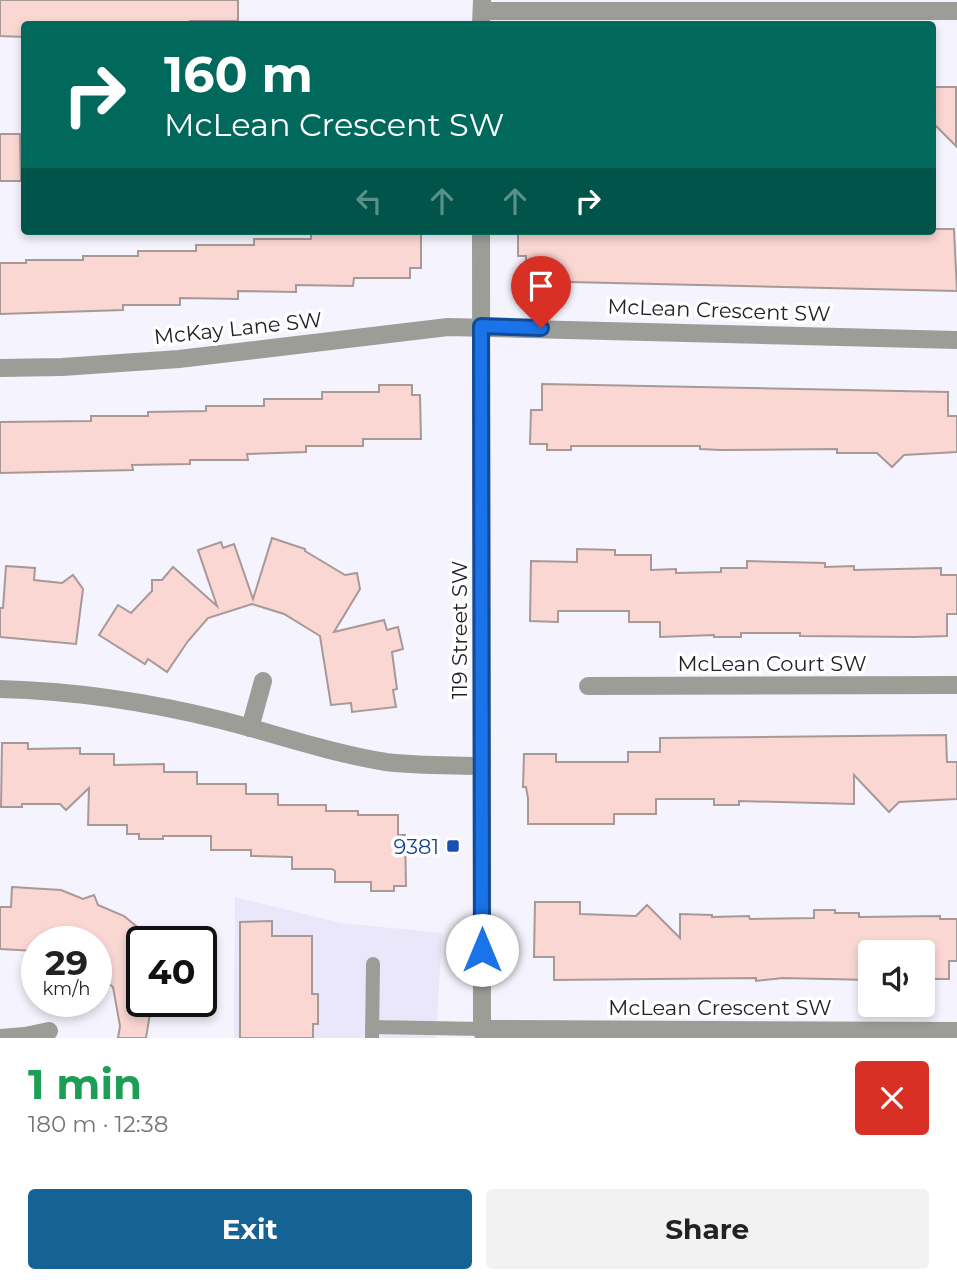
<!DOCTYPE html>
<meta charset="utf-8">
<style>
:root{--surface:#fff;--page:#f2f2f2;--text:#222;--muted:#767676;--accent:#156295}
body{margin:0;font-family:Montserrat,sans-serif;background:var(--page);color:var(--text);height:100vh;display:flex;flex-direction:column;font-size:26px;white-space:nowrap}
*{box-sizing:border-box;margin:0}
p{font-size:23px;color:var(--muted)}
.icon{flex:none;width:38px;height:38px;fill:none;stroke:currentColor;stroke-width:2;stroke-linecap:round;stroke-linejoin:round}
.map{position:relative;height:1038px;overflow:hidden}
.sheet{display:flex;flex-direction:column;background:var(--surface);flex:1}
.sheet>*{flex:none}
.hud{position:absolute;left:21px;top:21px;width:915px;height:214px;border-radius:7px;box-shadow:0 4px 10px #0003;background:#00695c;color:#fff;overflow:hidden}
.tools{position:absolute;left:858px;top:940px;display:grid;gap:14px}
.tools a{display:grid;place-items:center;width:77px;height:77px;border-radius:7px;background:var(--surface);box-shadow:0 4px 10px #0003;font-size:35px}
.speed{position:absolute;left:21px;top:926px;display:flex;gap:14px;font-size:35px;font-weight:700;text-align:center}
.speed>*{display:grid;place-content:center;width:91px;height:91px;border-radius:50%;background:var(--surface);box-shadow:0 4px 10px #0003;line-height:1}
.speed small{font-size:18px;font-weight:400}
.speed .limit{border:4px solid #111;border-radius:10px;background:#fff;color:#111}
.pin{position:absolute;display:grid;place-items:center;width:60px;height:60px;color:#fff;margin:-72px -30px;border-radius:50% 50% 50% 0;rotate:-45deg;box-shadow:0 0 7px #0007}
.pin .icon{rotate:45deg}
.me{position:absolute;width:77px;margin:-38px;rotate:0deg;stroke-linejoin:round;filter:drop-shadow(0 0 5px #0008)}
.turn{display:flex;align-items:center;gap:24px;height:147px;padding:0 28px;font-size:32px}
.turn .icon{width:91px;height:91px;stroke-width:2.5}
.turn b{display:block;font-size:49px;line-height:60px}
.lanes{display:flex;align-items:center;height:66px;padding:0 28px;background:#0003;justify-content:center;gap:35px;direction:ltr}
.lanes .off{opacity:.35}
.round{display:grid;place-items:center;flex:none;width:74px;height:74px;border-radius:7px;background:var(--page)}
.head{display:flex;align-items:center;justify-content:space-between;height:119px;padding:0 28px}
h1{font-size:42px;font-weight:700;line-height:52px;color:#1e9e55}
.button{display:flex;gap:14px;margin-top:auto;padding:14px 28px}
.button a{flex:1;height:80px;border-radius:7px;background:var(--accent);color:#fff;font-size:28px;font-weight:700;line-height:80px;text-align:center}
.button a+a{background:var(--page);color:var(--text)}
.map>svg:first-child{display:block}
.built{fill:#eae7fa}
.building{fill:#fad7d3;stroke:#a79998;stroke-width:2}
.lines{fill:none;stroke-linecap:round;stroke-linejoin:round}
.service{stroke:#9d9d98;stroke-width:14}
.minor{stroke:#9d9d98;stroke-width:18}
.tertiary{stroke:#9d9d98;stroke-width:18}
.route-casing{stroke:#114b97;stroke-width:18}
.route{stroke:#1a73e8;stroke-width:12}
.transit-dot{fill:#1a4fb4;stroke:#fff;stroke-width:2.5}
.labels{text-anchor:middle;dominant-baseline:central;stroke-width:7;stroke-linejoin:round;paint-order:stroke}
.street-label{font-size:21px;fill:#232227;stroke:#fff}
.transit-label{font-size:21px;fill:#164399;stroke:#fff;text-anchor:end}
</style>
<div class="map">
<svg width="957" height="1038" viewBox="0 0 957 1038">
<rect width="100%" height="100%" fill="#f5f3fd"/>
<!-- built -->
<polygon class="built" points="235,897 341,923 442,933 436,1038 234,1038"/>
<!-- building -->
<g class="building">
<polygon points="0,0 238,0 238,21 190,21 190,24 24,24 24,37 0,36"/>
<polygon points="933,87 956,87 956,146 933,123"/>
<polygon points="0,134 20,134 21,181 0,181"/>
<polygon points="933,229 954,229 957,291 526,281 526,256 518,256 518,231 933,231"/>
<polygon points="311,231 421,231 421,268 410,268 410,278 354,278 353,286 296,285 296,292 238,291 238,299 180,298 180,305 123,305 123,310 0,314 0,263 26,263 26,260 83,260 83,256 138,256 138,251 196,251 196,245 254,245 254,239 311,239"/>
<polygon points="542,384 948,392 948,416 957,416 957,452 904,455 892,467 877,453 837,453 837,449 721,450 700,449 700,446 571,446 571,450 547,450 547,444 530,444 531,410 542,410"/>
<polygon points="379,385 412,385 412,395 420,395 421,439 363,439 363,446 306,446 306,452 247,454 248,460 190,460 190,464 132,465 133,470 0,473 0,422 91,421 91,416 148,416 148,412 206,411 206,406 264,406 264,399 322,399 322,392 379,392"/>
<polygon points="272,538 305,549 305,551 345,575 357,573 360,589 334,632 384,620 387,630 398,627 403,649 392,652 397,689 393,690 396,707 352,712 351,703 331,705 320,636 284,614 252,604 208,618 188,641 167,672 148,659 145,664 99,635 118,605 131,613 152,591 152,580 162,580 173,567 217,606 198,550 221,542 223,548 234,544 253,599"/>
<polygon points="577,549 615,550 615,555 651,555 651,570 676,569 676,573 721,572 721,568 747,568 747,561 825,563 825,567 854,566 854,570 941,568 941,575 957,575 957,614 947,614 947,636 914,637 800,636 800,633 741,633 741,637 714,637 714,635 660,637 660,622 629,622 629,611 558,611 558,622 530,621 531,561 577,562"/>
<polygon points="6,566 35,568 34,580 62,583 73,575 83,589 76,644 0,637 0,608 3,608"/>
<polygon points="946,735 947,762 957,762 957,799 899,802 889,812 854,775 854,804 739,801 739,805 714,805 714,799 656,799 656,814 614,814 614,824 528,824 528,798 526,787 523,787 524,754 556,754 556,762 628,762 628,752 660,752 660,738"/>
<polygon points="2,743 28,743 28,749 80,748 80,754 114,754 114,765 164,764 164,772 197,772 197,784 246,784 246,794 278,794 278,805 326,805 326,811 358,811 358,815 398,815 398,835 405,835 406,886 394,886 394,891 371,891 371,882 335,882 335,871 332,869 292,869 292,857 251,856 251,850 211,850 211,836 163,836 163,839 139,839 139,834 127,834 127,825 88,825 89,788 66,810 60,804 22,804 22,807 1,807"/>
<polygon points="12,887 61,890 83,899 94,895 98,905 124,916 142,931 142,1001 152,1001 146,1038 118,1038 120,1026 113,987 96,974 96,942 35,942 35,951 0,949 0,907 11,907"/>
<polygon points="535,902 580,902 580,914 636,916 647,905 680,938 680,914 712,915 712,917 749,916 750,919 814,918 814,910 835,910 835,913 859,913 859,917 940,916 940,919 957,919 957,961 949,961 949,979 925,979 925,952 870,952 870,980 783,978 756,981 756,978 554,980 554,957 534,957"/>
<polygon points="272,921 272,936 312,936 312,994 318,994 318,1024 313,1024 313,1038 240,1038 240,922"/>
</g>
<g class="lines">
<!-- service -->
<g class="service">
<polyline points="372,1027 482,1029"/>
<polyline points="372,1038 373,964"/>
</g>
<!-- minor -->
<g class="minor">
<polyline points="482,11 957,11"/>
<polyline points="0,368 62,367 179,359 448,327 957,340"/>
<polyline points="588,686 957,685"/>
<path d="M0 689C75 691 149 702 221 720 276 734 330 753 386 762 418 766 450 765 482 766"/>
<polyline points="250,728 263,681"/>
<polyline points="482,1029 957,1031"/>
<polyline points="0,1038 25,1036 49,1031"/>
</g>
<!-- tertiary -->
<g class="tertiary">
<polyline points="481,24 482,0"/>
<polyline points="481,231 482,1029 484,1038"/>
</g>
</g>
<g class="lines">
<defs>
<polyline id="route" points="482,950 481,326 541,328"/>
</defs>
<!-- route casing -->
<use href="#route" class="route-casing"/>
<!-- route -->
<use href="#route" class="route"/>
</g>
<!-- markers -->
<rect class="transit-dot" x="446" y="839" width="14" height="14" rx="3.5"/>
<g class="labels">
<!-- street labels -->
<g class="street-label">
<text transform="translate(719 310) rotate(2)">McLean Crescent SW</text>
<text transform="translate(238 328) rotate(-6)">McKay Lane SW</text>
<text transform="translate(459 630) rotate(-90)">119 Street SW</text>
<text x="772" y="663">McLean Court SW</text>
<text x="720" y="1007">McLean Crescent SW</text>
</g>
<!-- transit labels -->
<g class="transit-label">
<text x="439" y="846">9381</text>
</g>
</g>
</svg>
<div class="tools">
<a><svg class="icon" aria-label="sound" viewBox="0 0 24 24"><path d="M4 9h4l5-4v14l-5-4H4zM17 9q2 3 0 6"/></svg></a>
</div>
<div class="speed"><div>29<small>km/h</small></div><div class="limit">40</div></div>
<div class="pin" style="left:541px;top:328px;background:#d93025"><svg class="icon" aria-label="arrive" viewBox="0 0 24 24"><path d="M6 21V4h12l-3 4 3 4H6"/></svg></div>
<svg class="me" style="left:482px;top:950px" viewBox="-20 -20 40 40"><circle r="19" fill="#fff"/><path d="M0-13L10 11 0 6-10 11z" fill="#1a73e8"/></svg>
<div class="hud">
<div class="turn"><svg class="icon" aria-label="right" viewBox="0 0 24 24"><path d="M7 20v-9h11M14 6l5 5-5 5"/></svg><div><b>160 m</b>McLean Crescent SW</div></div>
<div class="lanes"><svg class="icon off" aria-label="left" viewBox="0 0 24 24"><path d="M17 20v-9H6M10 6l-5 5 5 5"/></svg><svg class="icon off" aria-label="ahead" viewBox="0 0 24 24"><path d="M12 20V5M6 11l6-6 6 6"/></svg><svg class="icon off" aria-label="ahead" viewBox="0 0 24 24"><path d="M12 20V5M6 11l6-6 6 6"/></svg><svg class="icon" aria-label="right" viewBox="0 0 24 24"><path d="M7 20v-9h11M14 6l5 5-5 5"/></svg></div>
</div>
</div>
<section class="sheet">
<div class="head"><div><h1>1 min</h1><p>180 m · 12:38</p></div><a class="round" style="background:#d93025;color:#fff"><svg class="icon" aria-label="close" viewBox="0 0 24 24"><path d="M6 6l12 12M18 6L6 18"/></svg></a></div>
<div class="button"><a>Exit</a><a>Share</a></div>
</section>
